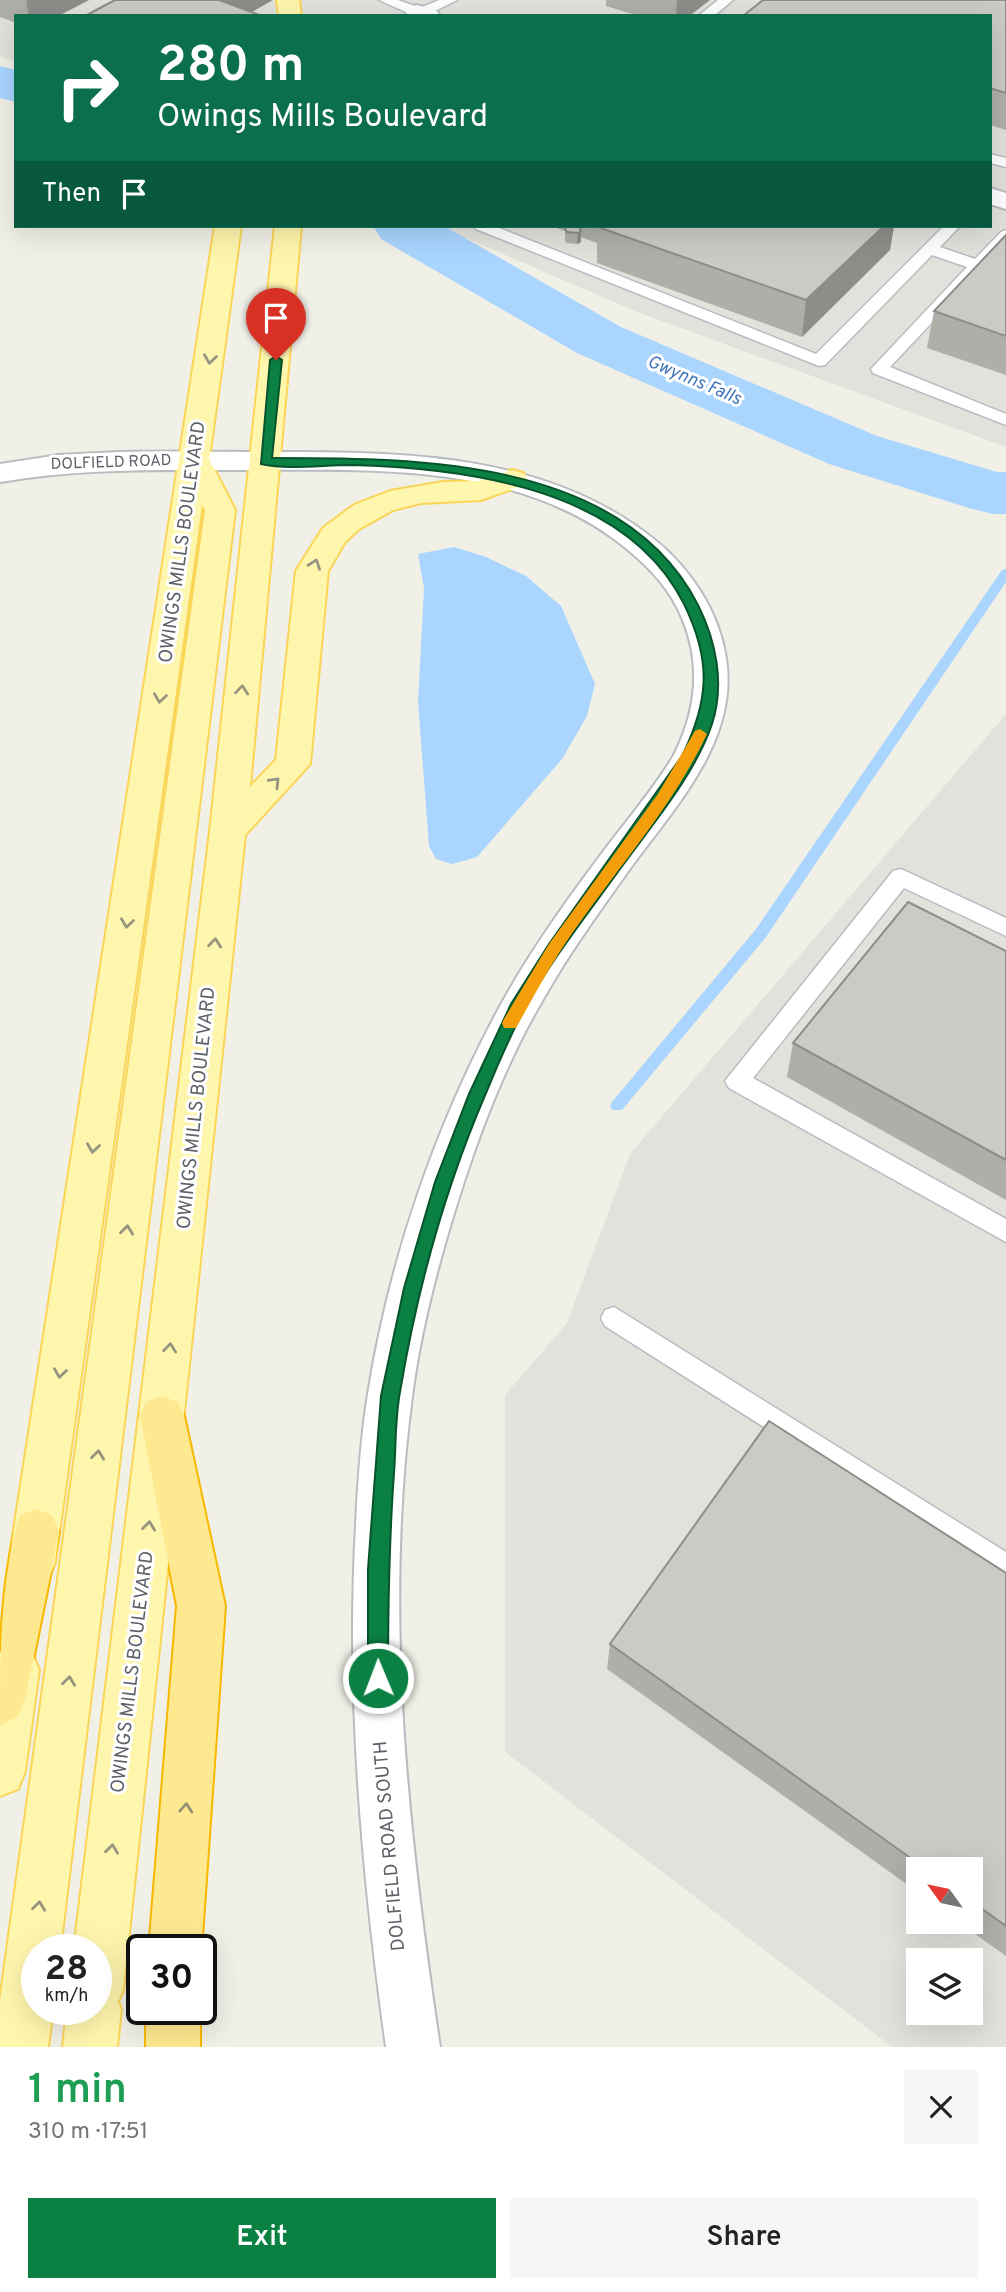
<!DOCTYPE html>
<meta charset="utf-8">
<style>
:root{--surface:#fff;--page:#f6f6f6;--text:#222;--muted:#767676;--accent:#0b8043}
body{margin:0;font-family:Overpass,sans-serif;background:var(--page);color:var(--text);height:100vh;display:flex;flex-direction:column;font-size:26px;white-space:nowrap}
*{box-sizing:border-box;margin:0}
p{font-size:23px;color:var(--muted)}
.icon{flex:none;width:38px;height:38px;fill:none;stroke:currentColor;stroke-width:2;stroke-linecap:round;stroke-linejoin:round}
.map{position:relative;height:2047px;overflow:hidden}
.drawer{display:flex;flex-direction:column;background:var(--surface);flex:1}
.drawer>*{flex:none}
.banner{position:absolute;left:14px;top:14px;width:978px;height:214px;border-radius:0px;box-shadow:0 7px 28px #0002;background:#0b6e4f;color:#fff;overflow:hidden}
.needle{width:46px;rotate:303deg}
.buttons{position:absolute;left:906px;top:1857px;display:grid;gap:14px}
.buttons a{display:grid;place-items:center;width:77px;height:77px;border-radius:0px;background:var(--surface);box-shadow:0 7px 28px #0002;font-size:35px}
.speed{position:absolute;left:21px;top:1934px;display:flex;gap:14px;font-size:35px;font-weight:700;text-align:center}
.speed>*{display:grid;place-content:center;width:91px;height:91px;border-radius:50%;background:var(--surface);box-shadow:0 7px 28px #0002;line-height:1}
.speed small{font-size:18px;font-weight:400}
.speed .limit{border:4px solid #111;border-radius:10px;background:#fff;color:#111}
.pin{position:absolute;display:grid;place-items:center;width:60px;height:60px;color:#fff;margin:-72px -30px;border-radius:50% 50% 50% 0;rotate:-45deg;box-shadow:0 0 7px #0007}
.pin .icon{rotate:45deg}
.me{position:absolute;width:77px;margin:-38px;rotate:359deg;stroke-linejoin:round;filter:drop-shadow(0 0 5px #0008)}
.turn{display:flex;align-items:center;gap:24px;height:147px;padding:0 28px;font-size:32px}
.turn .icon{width:91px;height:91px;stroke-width:2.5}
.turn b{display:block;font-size:49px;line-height:60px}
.then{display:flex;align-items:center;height:66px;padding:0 28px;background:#0003;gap:14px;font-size:26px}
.round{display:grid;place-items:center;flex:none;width:74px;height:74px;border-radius:0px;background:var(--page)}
.head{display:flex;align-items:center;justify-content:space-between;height:119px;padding:0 28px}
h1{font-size:42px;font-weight:600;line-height:52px;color:#1e9e55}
.primary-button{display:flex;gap:14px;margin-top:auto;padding:14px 28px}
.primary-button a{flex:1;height:80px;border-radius:0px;background:var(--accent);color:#fff;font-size:28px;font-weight:600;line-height:80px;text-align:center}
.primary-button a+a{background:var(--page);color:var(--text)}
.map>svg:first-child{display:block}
.industrial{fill:#e2e1db;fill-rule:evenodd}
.water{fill:#a9d5ff}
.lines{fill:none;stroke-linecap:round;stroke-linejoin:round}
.stream{fill:#a9d5ff;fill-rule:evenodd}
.river{fill:#a9d5ff;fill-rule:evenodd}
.service-casing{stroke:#b9bcc1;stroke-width:3}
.minor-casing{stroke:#b9bcc1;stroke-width:4}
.primary-casing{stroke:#fad557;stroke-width:4}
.motorway-casing{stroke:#f8b800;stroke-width:4}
.service{fill:#fff;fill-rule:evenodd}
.minor{fill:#fff;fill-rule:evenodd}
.primary{fill:#fff6ae;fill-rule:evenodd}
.motorway{fill:#ffe990;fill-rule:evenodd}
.wall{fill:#afaea9}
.shaded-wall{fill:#8f8d89}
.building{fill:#cccac4;stroke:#8f8d89;stroke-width:2}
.oneway{stroke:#969680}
.oneway2{stroke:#969176}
.route{fill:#0b8043;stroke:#07532c;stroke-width:2}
.slow{fill:#f59e0b}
.labels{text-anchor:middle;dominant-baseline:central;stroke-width:6;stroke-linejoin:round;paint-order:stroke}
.far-street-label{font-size:16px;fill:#5e6268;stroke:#fff}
.far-water-label{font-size:18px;font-style:italic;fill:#3e73b9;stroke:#fff}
.street-label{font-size:19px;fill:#5e6268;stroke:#fff}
</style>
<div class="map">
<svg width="1006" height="2047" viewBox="0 0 1006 2047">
<rect width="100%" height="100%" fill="#f1f0e7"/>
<!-- industrial -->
<g class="industrial">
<polygon points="0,0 1006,0 1006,447 640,313 438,226 990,226 990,16 16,16 16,62 0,56"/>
<path d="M1006 714V2047H892L505 1752V1395L567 1323 630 1154ZM919 1869H971V1922H919ZM919 1960H971V2012H919Z"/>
</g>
<!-- water -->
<polygon class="water" points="454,547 486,557 526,576 561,606 595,684 587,716 562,759 477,857 452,864 436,859 429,846 418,702 424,588 418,554"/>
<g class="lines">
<!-- stream -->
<polygon class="stream" points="1006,569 1006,582 766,937 622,1110 612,1110 610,1106 612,1102 756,929 1002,570"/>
<!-- river -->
<g class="river">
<polygon points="0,66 16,70 16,102 0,98"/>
<polygon points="373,226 444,226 621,327 877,436 997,472 1006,472 1006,514 993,514 969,508 829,464 577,353 381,239"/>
</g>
<defs>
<g id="service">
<polygon points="379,0 398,0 420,8 439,0 457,0 425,16 406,16 408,13"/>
<polygon points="718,0 733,0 714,16 698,16"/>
<polygon points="990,154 1006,158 1006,167 990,163"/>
<polygon points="473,226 494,226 816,354 944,226 960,226 940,247 975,259 1001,232 1006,230 1006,244 890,367 1006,414 1006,425 873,373 871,369 967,267 932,255 825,365 819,366 476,229"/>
<polygon points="901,869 1006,918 1006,936 904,888 753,1078 1006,1219 1006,1242 729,1088 725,1081 893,871"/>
<polygon points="614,1307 1006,1552 1006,1581 605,1326 601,1318 605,1310"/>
</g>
<g id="minor">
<polygon points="417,5 437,11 440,16 408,16 406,12 409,7"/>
<polygon points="990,188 1006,193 1006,209 990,204"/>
<path d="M119 452C173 451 227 452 282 452 411 452 549 455 655 540 691 569 719 612 726 658 739 741 674 808 629 870 600 911 570 952 545 996 510 1055 484 1120 463 1185 441 1253 421 1326 412 1397 383 1612 408 1833 440 2047H386C362 1874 346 1699 356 1525 358 1481 361 1437 368 1394 389 1262 434 1129 498 1010 529 952 569 897 609 844 631 815 655 787 674 755 696 711 702 665 682 618 670 589 651 569 627 549 520 461 373 470 242 470 161 470 80 468 0 482V464L59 455Z"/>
</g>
<g id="primary">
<polygon points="277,0 299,0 301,16 279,16"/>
<polygon points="215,226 241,226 209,459 235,510 60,1950 37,1950 37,2009 53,2009 48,2047 0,2047 0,2001 205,510 202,505 55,1562 49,1578 32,1585 15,1578 9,1562"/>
<polygon points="275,226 301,226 250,787 276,760 296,571 323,528 354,505 390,491 443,482 479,481 512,470 523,473 527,479 523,485 481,500 421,503 393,510 359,529 345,542 328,571 310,764 245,835 123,1990 118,2002 121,2009 117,2047 63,2047 67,2009 96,2009 96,1950 74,1950 210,831"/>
<polygon points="15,1646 32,1653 39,1670 25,1771 18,1789 0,1796 0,1652"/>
</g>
<g id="motorway">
<polygon points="162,1396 178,1402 184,1416 225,1606 201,1951 149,1950 177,1606 140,1416 146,1402"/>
<path d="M36 1509 52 1515 59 1531 25 1700 17 1717 0 1725C0 1655 0 1580 20 1515Z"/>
<rect x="146" y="2009" width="54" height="38"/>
</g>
</defs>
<!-- service casing -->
<use href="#service" class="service-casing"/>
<!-- minor casing -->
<use href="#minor" class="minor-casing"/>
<!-- primary casing -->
<use href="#primary" class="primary-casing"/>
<!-- motorway casing -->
<use href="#motorway" class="motorway-casing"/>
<!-- service -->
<use href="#service" class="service"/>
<!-- minor -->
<use href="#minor" class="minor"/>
<!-- primary -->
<use href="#primary" class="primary"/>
<!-- motorway -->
<use href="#motorway" class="motorway"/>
</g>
<!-- wall -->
<g class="wall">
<polygon points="0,0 89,0 58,16 16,16 16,23 0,17"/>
<polygon points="606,0 710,0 689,16 639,16 606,6"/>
<polygon points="1006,0 1006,130 990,125 990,16"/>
<polygon points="550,226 894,226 890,250 802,337 597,263 597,243 581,237 581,242 577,244 566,243 565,240 565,231"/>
<polygon points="1006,235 1006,375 927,348 934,311"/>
<polygon points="1006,951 1006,1200 787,1077 793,1043"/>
<polygon points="1006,1573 1006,1956 958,1922 971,1922 971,1869 919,1869 919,1893 607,1669 610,1644"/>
</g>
<!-- shaded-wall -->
<g class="shaded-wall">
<polygon points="29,0 89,0 58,16 29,16 26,1"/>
<polygon points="213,0 273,0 245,16"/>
<polygon points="677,0 710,0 689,16 676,16"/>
<polygon points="884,226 894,226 890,250 802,337 806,300"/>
<polygon points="581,231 581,242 577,244 578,233"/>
</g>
<!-- building -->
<g class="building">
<polygon points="115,0 219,0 262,16 85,16"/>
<polygon points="763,0 1006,0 1006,93 990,88 990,16 743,16"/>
<polygon points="568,226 579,227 581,231 578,233 567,232 565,229"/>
<polygon points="599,226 884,226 806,300 598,227"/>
<polygon points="1006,235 1006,336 934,311"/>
<polygon points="908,902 1006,951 1006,1160 793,1043"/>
<polygon points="769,1421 1006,1573 1006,1926 971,1901 971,1869 926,1869 610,1644"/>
</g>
<!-- one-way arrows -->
<defs><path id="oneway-chevron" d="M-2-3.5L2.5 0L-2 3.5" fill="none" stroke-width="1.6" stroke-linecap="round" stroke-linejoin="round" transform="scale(1.75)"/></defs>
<g class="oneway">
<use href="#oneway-chevron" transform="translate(210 359) rotate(98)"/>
<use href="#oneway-chevron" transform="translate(315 564) rotate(-70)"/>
<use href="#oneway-chevron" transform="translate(242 690) rotate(-84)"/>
<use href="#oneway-chevron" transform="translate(160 698) rotate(98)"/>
<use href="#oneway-chevron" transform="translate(275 782) rotate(-46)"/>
<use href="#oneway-chevron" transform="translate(127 923) rotate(98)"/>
<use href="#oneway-chevron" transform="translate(215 943) rotate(-84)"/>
<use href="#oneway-chevron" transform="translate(93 1148) rotate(98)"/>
<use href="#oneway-chevron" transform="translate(127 1230) rotate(-83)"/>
<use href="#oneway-chevron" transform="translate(170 1348) rotate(-84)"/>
<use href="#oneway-chevron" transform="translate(60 1373) rotate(98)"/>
<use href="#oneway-chevron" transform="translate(98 1455) rotate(-83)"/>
<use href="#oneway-chevron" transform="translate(149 1526) rotate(-83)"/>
<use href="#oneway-chevron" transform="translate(69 1681) rotate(-83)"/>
<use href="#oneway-chevron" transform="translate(112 1849) rotate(-83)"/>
<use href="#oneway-chevron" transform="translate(39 1906) rotate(-83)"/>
</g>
<use class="oneway2" href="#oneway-chevron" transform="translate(186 1808) rotate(-86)"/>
<!-- route -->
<path class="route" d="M276 356 282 360 272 458C414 458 623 457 698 605 716 641 725 684 712 724 695 775 651 826 620 869 587 915 550 961 523 1011 510 1037 497 1066 486 1093 445 1188 417 1290 400 1392 395 1418 396 1446 394 1473 389 1542 388 1609 388 1678L385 1685 378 1688 371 1685 368 1678V1569L381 1396 404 1288 435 1182 469 1094 511 1004 549 944 682 756C709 701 712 661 684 604 626 488 466 468 351 465 322 465 289 470 261 464L270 360Z"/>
<!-- slow -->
<path class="slow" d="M700 729 707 734C669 814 607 879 559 953 544 977 530 1003 516 1028H504L502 1023 504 1019 549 944 658 794 695 731Z"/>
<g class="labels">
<!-- far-street labels -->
<g class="far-street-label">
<text transform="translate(111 463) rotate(-2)">DOLFIELD ROAD</text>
</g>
<!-- far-water labels -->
<g class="far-water-label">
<text transform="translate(694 381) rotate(23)">Gwynns Falls</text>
</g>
<!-- street labels -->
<g class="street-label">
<text transform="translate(183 542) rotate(-82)">OWINGS MILLS BOULEVARD</text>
<text transform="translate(197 1108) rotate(-84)">OWINGS MILLS BOULEVARD</text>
<text transform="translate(133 1672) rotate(-83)">OWINGS MILLS BOULEVARD</text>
<text transform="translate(390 1846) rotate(-95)">DOLFIELD ROAD SOUTH</text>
</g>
</g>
</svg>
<div class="buttons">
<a><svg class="needle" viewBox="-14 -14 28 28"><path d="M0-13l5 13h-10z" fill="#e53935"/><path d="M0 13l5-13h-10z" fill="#767676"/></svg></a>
<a><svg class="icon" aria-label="layers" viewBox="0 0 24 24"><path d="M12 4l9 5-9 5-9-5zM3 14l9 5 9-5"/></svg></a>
</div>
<div class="speed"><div>28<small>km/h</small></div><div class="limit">30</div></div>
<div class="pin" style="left:276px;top:360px;background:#d93025"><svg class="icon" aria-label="arrive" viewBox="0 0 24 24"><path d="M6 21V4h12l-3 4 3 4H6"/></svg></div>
<svg class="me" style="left:378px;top:1678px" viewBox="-20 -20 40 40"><circle r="17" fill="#0b8043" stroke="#fff" stroke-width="3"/><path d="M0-11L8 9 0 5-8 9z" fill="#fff"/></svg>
<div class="banner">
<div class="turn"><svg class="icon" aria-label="right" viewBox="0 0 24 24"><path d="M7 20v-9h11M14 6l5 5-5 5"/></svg><div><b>280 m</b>Owings Mills Boulevard</div></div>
<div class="then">Then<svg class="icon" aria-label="arrive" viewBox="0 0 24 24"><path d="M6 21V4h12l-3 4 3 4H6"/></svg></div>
</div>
</div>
<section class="drawer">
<div class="head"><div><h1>1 min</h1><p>310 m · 17:51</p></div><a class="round"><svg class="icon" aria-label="close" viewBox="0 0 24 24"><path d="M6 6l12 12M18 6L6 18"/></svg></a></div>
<div class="primary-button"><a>Exit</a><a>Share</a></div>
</section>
